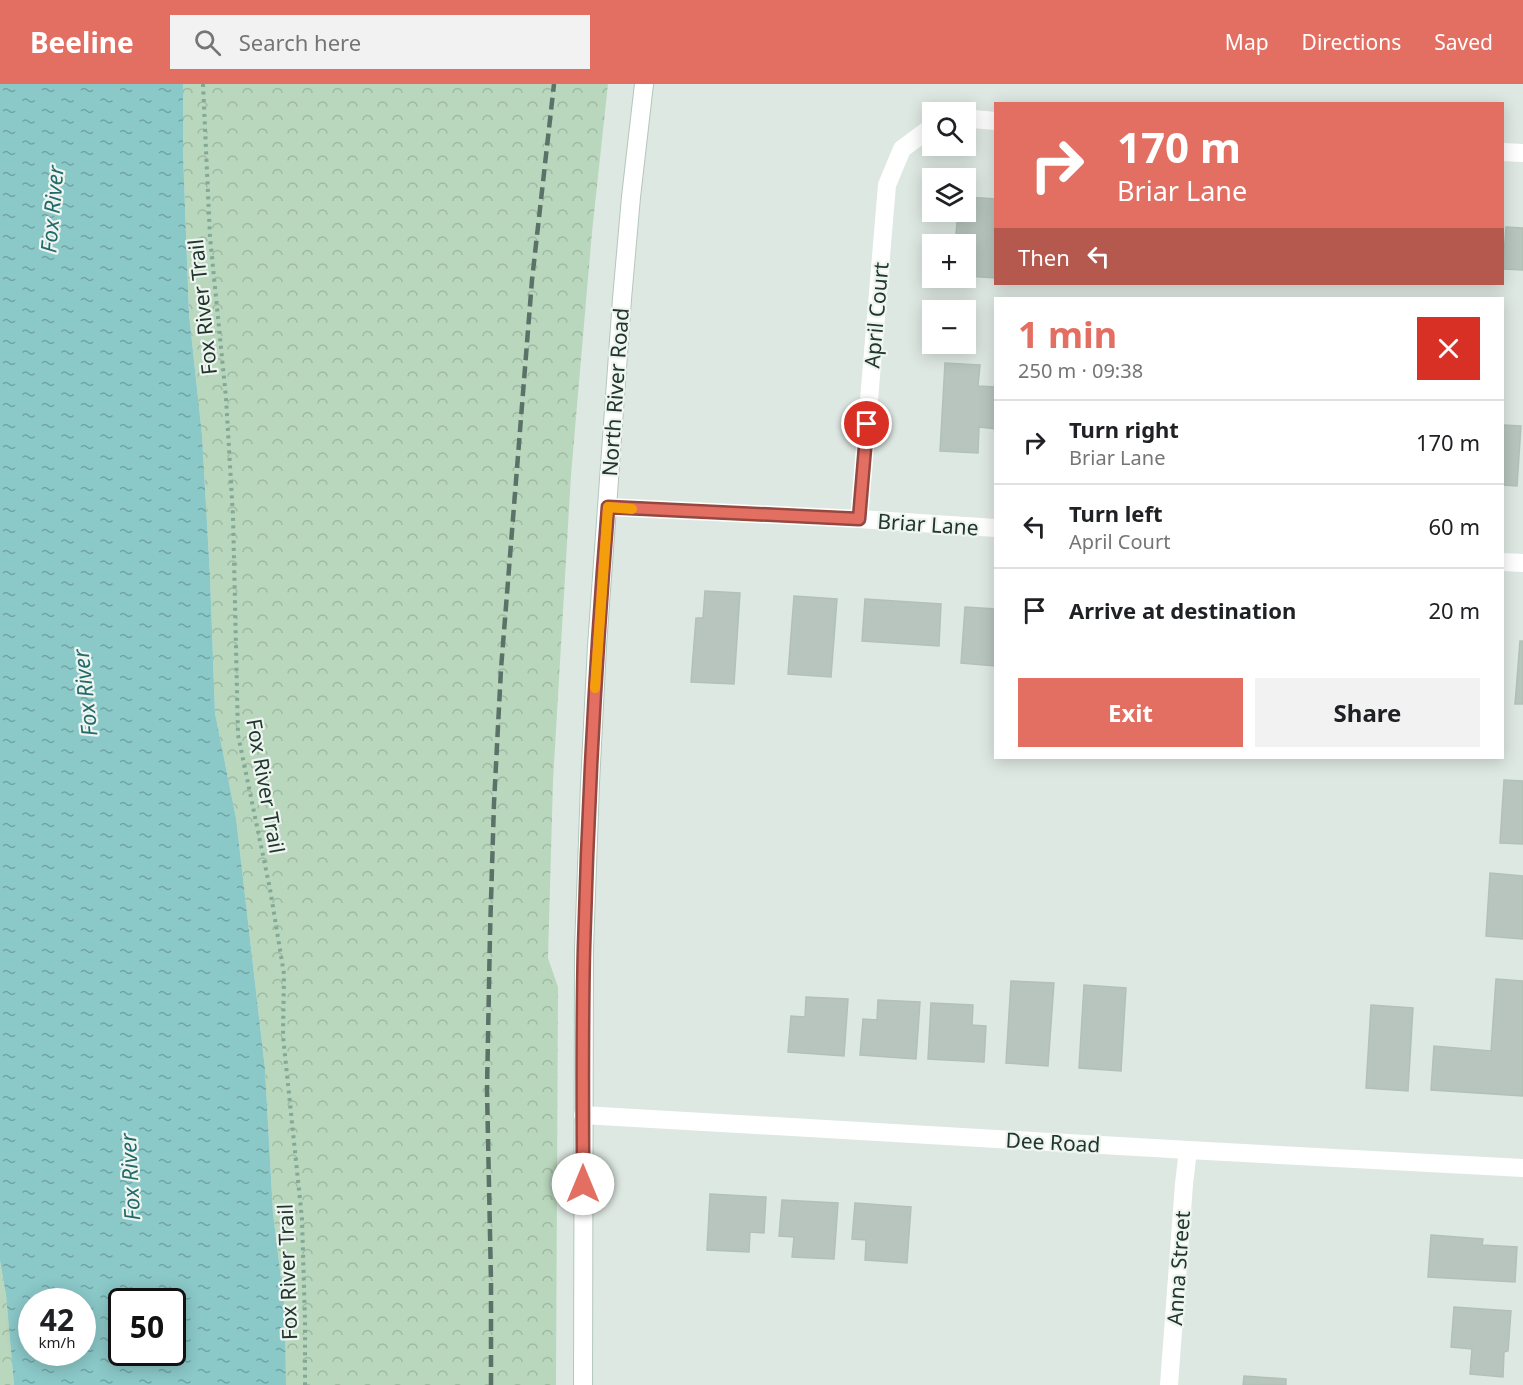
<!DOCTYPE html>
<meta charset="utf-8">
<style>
:root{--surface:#fff;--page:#f2f2f2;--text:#202124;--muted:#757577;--line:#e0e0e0;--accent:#e36e62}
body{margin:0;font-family:"Noto Sans",sans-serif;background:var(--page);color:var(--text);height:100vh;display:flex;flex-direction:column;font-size:22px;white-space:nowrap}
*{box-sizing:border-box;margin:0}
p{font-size:20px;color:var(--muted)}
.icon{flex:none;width:33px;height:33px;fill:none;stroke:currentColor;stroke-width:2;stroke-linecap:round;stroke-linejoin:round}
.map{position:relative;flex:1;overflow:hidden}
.details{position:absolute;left:994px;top:213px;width:510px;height:462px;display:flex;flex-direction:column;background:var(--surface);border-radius:0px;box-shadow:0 3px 15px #0003}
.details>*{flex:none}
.top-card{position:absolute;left:994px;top:18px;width:510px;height:183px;border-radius:0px;box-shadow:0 3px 15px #0003;background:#e36e62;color:#fff;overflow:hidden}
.controls{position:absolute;left:922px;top:18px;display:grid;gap:12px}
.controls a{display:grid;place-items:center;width:54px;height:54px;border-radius:0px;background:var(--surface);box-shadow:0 3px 15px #0003;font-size:30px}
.speed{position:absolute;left:18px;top:1204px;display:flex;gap:12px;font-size:30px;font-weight:700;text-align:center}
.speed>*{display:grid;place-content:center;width:78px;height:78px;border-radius:50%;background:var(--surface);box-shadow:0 3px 15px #0003;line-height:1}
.speed small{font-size:15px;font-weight:400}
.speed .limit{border:3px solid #111;border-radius:9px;background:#fff;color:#111}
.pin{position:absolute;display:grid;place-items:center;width:51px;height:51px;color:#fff;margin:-26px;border:3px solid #fff;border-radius:50%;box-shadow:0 2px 6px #0007}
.me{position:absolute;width:66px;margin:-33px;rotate:0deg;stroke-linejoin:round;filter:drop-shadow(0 0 4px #0008)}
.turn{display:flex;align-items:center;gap:21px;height:126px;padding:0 24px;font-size:27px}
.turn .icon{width:78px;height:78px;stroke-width:2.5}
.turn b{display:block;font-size:42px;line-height:51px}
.then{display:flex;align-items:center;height:57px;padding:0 24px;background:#0003;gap:12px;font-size:22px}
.round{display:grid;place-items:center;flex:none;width:63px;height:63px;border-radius:0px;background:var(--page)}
.overview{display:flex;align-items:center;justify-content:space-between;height:102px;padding:0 24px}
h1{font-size:36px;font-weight:700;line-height:45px;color:var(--accent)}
.action{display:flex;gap:12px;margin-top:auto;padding:12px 24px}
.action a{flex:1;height:69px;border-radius:0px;background:var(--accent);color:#fff;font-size:24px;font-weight:700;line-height:69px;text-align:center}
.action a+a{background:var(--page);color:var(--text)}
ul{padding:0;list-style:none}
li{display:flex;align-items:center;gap:18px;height:84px;padding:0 24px;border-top:2px solid var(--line)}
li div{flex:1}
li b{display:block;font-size:22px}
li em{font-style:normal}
header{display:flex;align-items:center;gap:36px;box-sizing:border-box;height:84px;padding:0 30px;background:var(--accent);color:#fff}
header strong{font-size:28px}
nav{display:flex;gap:33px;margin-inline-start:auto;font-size:21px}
.search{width:420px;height:54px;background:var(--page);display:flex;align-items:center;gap:15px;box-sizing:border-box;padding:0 21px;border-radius:0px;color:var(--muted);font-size:22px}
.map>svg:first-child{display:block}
.forest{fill:url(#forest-crowns)}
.water{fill:url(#water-ripples);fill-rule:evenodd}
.building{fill:#b7c5be;stroke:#b2c1b8;stroke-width:1.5}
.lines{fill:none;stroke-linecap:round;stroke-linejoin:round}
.secondary-casing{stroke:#b3c7bc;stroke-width:20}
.path{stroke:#82a896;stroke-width:4;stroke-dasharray:3 4.5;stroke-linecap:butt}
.minor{stroke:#fff;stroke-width:18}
.secondary{stroke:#fff;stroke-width:18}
.rail{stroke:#5b7268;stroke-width:4.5;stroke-dasharray:12 6;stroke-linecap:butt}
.route-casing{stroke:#944840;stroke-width:15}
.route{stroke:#e36e62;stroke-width:10}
.slow{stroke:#f59e0b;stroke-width:10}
.labels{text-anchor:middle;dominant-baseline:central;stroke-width:4.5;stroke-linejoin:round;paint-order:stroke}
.street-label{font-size:21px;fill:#21362d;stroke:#eef5f1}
.water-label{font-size:22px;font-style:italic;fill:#236a6b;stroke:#eef5f1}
</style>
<header>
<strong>Beeline</strong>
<div class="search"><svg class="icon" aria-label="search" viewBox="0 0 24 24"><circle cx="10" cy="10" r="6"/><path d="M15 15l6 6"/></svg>Search here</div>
<nav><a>Map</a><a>Directions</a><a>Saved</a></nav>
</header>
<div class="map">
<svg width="1523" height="1301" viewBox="0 0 1523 1301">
<defs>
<pattern id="forest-crowns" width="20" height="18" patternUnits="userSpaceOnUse" patternTransform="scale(1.5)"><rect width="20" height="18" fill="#b9d7bd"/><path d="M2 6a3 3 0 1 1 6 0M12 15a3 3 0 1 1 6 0" fill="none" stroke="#9fb9a3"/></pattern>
<pattern id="water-ripples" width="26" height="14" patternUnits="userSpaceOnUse" patternTransform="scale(1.5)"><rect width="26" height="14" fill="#8bc8c8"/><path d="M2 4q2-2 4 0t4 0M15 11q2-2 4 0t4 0" fill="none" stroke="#71a3a3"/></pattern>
</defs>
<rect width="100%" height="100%" fill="#dee8e2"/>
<!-- forest -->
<g class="forest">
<polygon points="183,0 608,0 592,148 571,391 553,697 548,874 558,903 556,1301 286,1301 285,1227 273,1129 265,985 236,734 215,629 210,492 202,351 189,230 183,69"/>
<polygon points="0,1177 6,1211 14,1301 0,1301"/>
</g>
<!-- water -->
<path class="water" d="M0 0H183V69L189 230 202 351 210 492 215 629 236 734 265 985 273 1129 285 1227 286 1301H14L6 1211 0 1177ZM32 1218H82V1269H32ZM122 1218H172V1269H122Z"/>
<!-- building -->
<g class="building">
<polygon points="966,113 996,115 996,194 966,192 966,160 955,160 958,128 966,128"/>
<polygon points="1506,143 1523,144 1523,186 1503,185"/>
<polygon points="945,279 980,281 978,302 996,303 996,345 979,343 978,369 940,367"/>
<polygon points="1503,341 1521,342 1517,402 1503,401"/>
<polygon points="705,507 740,509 734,600 691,598 696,534 703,534"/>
<polygon points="794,512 837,515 831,593 788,590"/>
<polygon points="865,515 941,520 939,562 862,557"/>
<polygon points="965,523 996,525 996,582 961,579"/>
<polygon points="1520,557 1523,557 1523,620 1515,620"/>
<polygon points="1504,696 1523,697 1523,760 1500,759"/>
<polygon points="1490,789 1523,792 1523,855 1486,852"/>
<polygon points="1496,895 1523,897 1523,1012 1431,1006 1434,962 1491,967"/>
<polygon points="1011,897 1054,899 1048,982 1006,979"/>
<polygon points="1084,901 1126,904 1121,987 1079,984"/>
<polygon points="806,913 848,915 844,972 788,968 791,932 805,933"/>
<polygon points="878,916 920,918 916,975 860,971 863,935 877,936"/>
<polygon points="931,919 973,921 972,941 986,942 984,978 928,975"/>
<polygon points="1371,921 1413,924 1408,1007 1366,1004"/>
<polygon points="710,1110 766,1113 764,1149 750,1148 749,1168 707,1166"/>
<polygon points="782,1116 838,1119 834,1175 792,1173 794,1153 779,1152"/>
<polygon points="855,1119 911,1123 907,1179 865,1176 866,1156 852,1155"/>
<polygon points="1431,1151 1483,1155 1482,1161 1517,1163 1515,1198 1428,1193"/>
<polygon points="1454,1223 1511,1227 1508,1267 1504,1268 1503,1293 1470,1290 1472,1265 1451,1263"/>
<polygon points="1244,1292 1286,1295 1286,1301 1243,1301"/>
</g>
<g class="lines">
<defs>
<polyline id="secondary" points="583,1301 584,865 590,700 597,562 622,215 631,113 644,0"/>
</defs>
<!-- secondary casing -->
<use href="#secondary" class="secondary-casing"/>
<!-- path -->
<polyline class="path" points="203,0 210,153 226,314 233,432 238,651 270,805 284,890 283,952 302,1135 305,1237 305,1301"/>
<!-- minor -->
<g class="minor">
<polyline points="966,36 973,35 996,37"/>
<polyline points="1503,68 1523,69"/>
<polyline points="608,423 859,435 996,444"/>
<polyline points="859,435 887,101 902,65 933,42"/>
<polyline points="1503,478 1523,479"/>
<polyline points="583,1031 1188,1066 1523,1084"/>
<polyline points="1169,1301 1184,1100 1188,1066"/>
</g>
<!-- secondary -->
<use href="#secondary" class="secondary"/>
<!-- rail -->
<polyline class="rail" points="491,1301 491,1197 487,1006 490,849 494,719 501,585 532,196 554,0"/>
</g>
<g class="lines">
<defs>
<path id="route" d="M583 1100C583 1021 582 942 584 864 588 717 596 570 608 423L859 435 867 340"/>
</defs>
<!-- route casing -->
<use href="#route" class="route-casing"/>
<!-- route -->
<use href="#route" class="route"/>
<!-- slow -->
<polyline class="slow" points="595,604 608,423 632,425"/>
</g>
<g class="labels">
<!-- street labels -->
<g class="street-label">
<text transform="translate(202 223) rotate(-96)">Fox River Trail</text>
<text transform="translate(876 231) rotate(-85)">April Court</text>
<text transform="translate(615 308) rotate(-86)">North River Road</text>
<text transform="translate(928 440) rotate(4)">Briar Lane</text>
<text transform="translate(266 702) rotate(80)">Fox River Trail</text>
<text transform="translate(1053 1058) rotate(3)">Dee Road</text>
<text transform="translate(1178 1184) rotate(-86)">Anna Street</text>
<text transform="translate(287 1188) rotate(-92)">Fox River Trail</text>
</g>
<!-- water labels -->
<g class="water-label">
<text transform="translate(51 125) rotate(-85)">Fox River</text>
<text transform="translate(84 609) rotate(-96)">Fox River</text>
<text transform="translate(129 1093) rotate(-93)">Fox River</text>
</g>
</g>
</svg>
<div class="controls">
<a><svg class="icon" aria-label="search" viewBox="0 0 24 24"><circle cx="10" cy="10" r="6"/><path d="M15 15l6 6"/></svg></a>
<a><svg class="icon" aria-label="layers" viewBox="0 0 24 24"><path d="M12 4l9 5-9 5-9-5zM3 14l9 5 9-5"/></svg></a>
<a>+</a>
<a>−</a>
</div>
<div class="speed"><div>42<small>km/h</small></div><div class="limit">50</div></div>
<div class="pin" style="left:867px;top:340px;background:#d93025"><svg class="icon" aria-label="arrive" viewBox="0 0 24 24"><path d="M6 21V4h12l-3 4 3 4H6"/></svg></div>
<svg class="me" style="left:583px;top:1100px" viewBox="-20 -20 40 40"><circle r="19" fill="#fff"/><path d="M0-13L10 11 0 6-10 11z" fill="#e36e62"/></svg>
<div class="top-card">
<div class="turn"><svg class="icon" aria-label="right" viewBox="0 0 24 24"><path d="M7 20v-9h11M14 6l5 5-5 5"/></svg><div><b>170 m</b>Briar Lane</div></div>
<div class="then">Then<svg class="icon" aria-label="left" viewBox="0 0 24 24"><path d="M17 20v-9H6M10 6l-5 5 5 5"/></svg></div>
</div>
<section class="details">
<div class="overview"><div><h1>1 min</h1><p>250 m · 09:38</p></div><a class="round" style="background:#d93025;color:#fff"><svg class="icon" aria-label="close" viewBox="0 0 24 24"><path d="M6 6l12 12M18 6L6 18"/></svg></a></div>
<ul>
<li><svg class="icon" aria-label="right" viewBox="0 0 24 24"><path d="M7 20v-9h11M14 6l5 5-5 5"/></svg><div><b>Turn right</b><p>Briar Lane</p></div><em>170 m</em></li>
<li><svg class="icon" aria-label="left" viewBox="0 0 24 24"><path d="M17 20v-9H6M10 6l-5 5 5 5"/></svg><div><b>Turn left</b><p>April Court</p></div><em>60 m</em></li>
<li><svg class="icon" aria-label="arrive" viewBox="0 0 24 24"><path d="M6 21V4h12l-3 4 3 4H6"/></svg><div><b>Arrive at destination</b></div><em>20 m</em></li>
</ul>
<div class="action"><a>Exit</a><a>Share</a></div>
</section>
</div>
